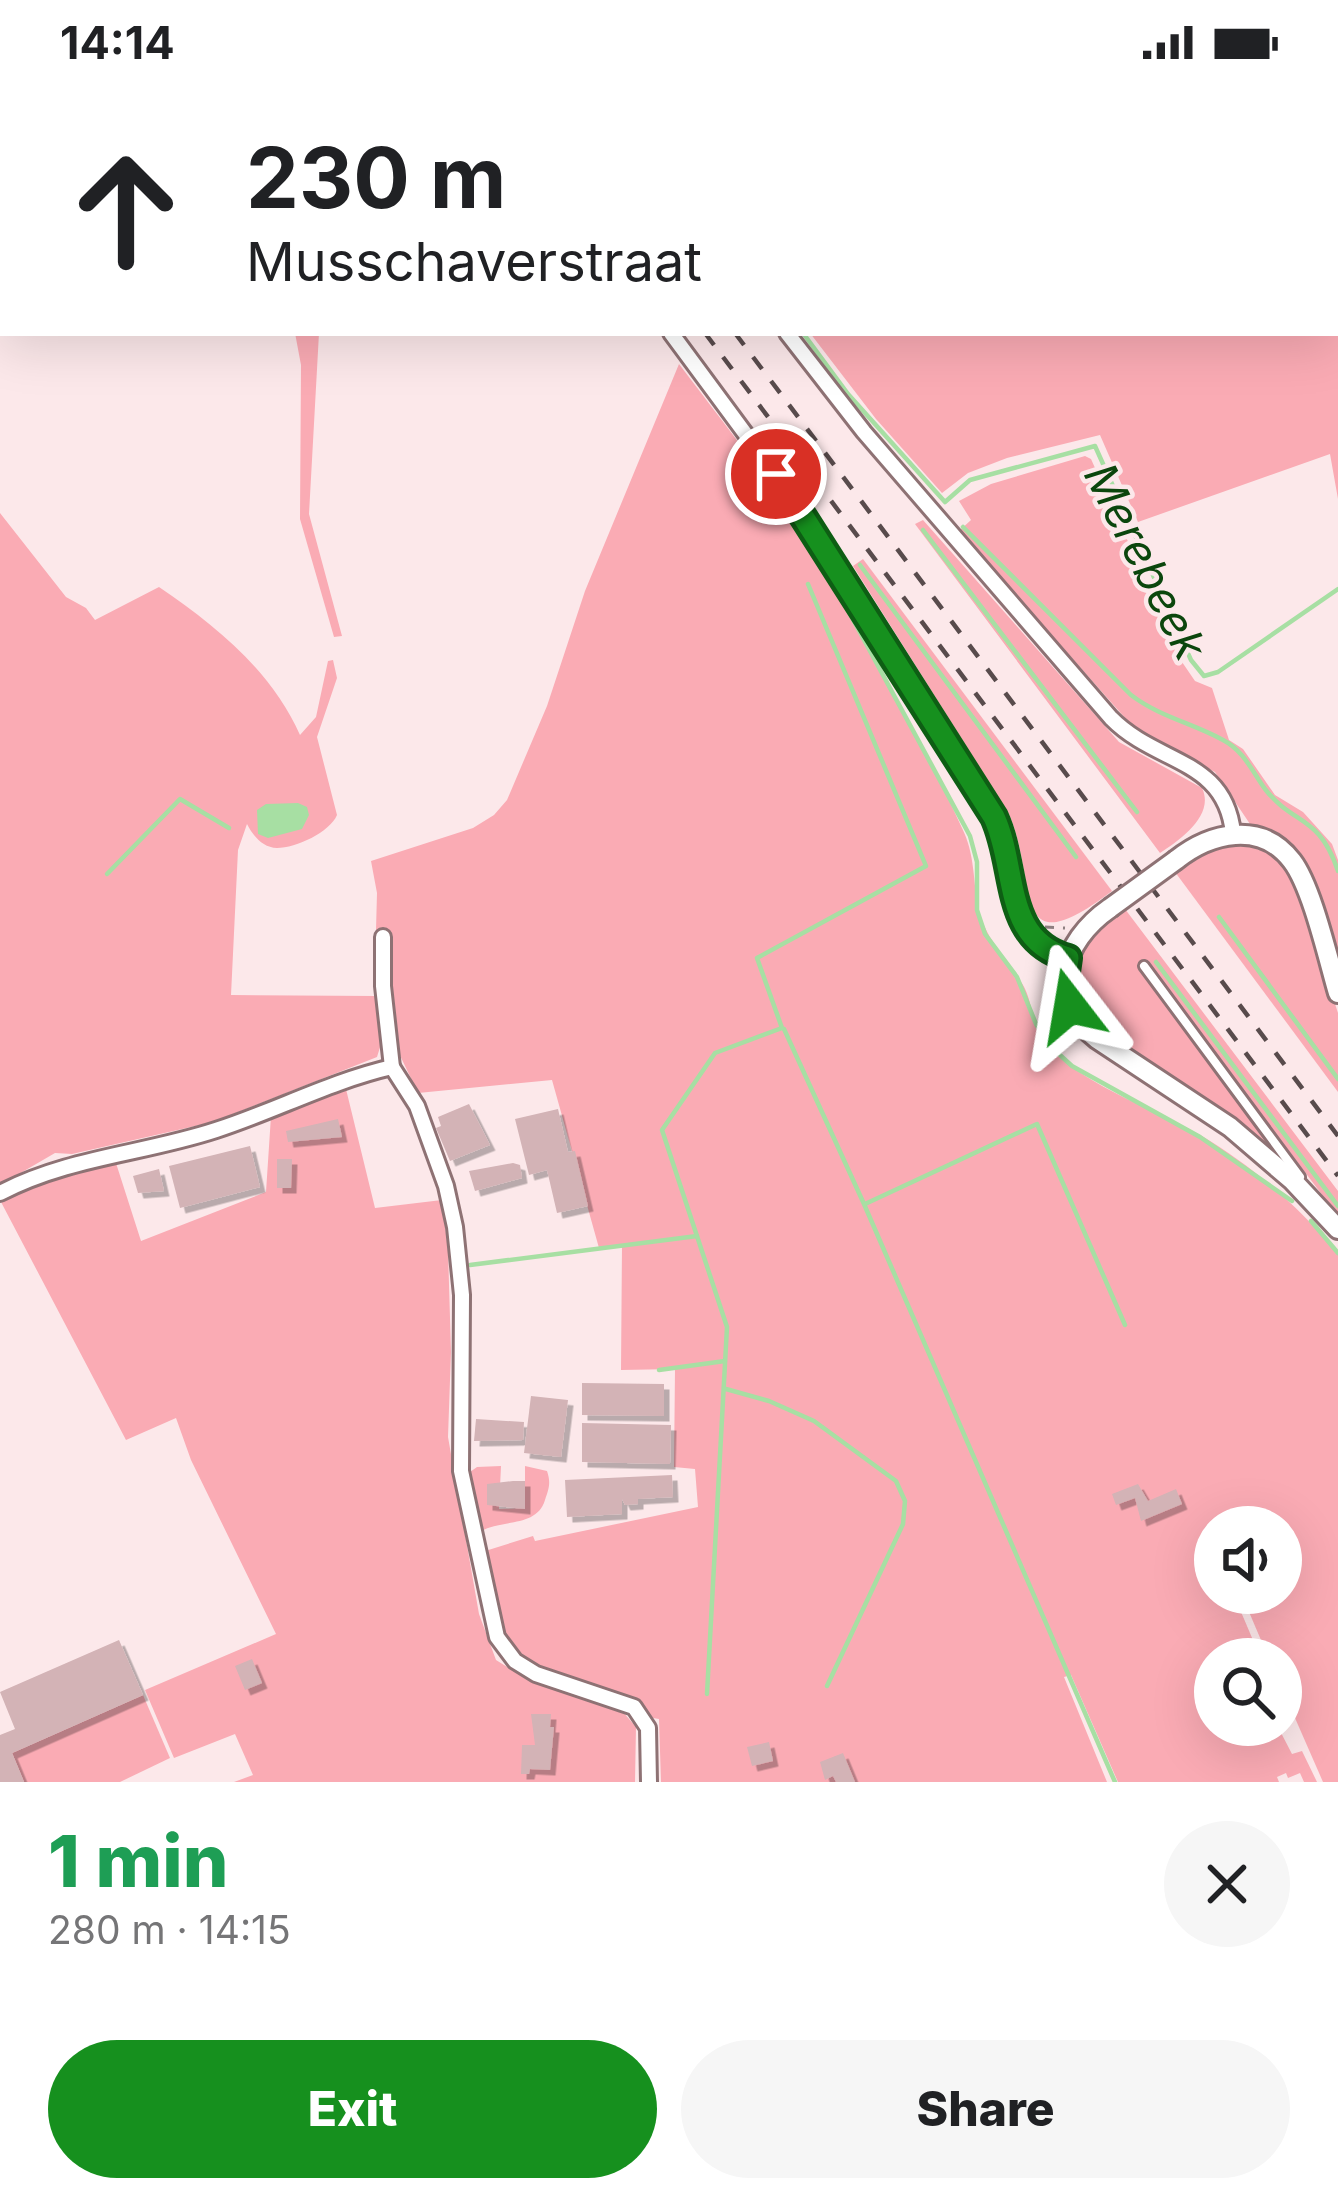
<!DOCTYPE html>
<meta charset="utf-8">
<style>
:root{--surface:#fff;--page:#f6f6f6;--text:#202124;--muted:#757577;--accent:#16901e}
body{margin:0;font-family:Inter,sans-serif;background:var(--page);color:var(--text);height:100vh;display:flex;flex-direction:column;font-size:45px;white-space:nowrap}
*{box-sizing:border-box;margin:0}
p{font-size:39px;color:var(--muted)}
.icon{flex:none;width:66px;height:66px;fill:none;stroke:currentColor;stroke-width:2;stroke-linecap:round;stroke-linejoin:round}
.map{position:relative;height:1698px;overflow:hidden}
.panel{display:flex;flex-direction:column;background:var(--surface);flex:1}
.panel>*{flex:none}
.guide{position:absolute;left:0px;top:0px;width:1338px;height:252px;box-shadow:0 12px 48px #0002;background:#fff;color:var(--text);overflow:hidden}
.fabs{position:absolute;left:1194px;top:1422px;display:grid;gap:24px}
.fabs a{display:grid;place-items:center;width:108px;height:108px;border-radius:50%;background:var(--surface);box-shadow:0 12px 48px #0002;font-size:60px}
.pin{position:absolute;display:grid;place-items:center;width:102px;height:102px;color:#fff;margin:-51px;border:6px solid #fff;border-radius:50%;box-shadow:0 3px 12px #0007}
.me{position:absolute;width:132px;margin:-66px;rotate:346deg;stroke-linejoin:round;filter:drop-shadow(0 0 9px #0008)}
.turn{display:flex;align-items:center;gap:42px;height:252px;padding:0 48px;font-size:54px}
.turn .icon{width:156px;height:156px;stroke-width:2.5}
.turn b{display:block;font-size:84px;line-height:102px}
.round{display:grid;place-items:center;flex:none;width:126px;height:126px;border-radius:63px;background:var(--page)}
.overview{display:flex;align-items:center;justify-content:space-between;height:204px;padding:0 48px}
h1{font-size:72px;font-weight:800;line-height:90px;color:#1e9e55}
.primary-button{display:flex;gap:24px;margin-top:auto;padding:24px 48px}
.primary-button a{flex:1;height:138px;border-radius:72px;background:var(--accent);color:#fff;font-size:48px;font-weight:800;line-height:138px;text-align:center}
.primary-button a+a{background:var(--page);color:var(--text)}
.status{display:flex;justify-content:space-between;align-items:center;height:84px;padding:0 60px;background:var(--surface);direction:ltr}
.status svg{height:33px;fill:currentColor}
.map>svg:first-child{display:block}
.green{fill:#faabb4}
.water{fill:#a7dfa3}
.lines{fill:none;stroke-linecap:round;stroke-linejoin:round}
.stream{stroke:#a7dfa3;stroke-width:4.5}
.building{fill:#d3b3b6;filter:url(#shadow)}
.service-casing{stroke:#8e7274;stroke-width:14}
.minor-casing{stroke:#8e7274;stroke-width:20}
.tertiary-casing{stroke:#8e7274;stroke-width:24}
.path{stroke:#8f7f81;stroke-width:3;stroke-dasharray:9 9;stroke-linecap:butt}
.service{stroke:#fff;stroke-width:8}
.minor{stroke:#fff;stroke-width:14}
.tertiary{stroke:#fff;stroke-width:18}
.rail{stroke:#584b4c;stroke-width:4.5;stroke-dasharray:15 15;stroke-linecap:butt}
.tertiary-bridge-casing{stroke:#8e7274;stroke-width:24;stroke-linecap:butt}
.tertiary-bridge{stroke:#fff;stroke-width:18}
.route-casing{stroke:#0e5e14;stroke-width:30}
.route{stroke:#16901e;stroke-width:21}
.labels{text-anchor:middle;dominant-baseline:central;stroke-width:9;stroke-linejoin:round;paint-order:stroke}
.water-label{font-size:45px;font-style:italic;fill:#0b460d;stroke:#fce8ea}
</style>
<div class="status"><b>14:14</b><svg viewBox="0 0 49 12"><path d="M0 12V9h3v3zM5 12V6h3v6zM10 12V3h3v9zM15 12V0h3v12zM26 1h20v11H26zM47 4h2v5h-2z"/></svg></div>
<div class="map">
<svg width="1338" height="1698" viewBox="0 0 1338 1698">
<defs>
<filter id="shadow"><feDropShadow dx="5.5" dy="5.5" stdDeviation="0" flood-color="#0004"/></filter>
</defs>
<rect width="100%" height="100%" fill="#fce8ea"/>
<!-- green -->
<g class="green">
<polygon points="992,0 1338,0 1338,415 1330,370 1138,438 1100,351 1007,374 968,389 942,409 876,335 810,249 1335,249 1335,3"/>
<polygon points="295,249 319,249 309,430 342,552 334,553 300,435 301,281"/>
<path d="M679 280C715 328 754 376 786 426 849 525 913 638 962 744 975 770 973 796 978 823 985 855 1007 875 1023 901 1032 916 1031 936 1041 952 1070 997 1156 1025 1202 1052 1252 1082 1302 1124 1338 1171V1698H1323L1281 1602V1575H1269L1241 1509H1281V1443H1215V1509H1233L1261 1575H1215V1641H1277L1292 1670 1302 1667 1317 1698H1304L1300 1689 1288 1694 1286 1689 1277 1693 1279 1698H1118L1071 1591 1064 1593 1107 1698H661L659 1635 653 1634 632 1616 521 1575 505 1557 482 1468 533 1452 535 1457 698 1423 695 1385 674 1383 675 1285 621 1286 622 1161 599 1164 552 996 418 1009 395 961 388 845 376 846 377 809 371 777 473 744 494 731 507 716 547 622 585 507Z"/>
<polygon points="1085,372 1091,375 1182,578 1195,597 1212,604 1229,656 1243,665 1275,711 1303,728 1332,760 1338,776 1338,875 1312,792 1296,766 1250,740 1215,688 1150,656 1134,644 959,447 971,436 959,417 991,400"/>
<path d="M0 429 66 513 86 524 95 536 159 503C216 542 271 586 300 651L316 633 328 577 333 576 337 594 317 653 337 731C330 748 296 764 277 764 262 764 252 750 247 740L238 766 231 911 376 912 381 960 377 973 213 1038 72 1070 55 1069 0 1101Z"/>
<path d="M923 436 1119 658 1202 704C1215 731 1181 755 1160 769L915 440Z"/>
<path d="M863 475 1112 807C1008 886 1039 799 1009 730L853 482Z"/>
<path d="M1249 758 1285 779 1294 796 1338 929V1008L1175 788C1199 767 1217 762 1249 758Z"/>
<path d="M1125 825 1338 1107V1132L1145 876 1137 881 1282 1075 1246 1044 1088 934C1062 883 1082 856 1125 825Z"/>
<polygon points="345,1001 375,1124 442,1116 448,1166 451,1268 448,1353 479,1530 496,1576 520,1591 623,1628 636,1643 635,1698 234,1698 253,1691 235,1650 174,1674 145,1606 276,1550 191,1376 176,1334 126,1356 1,1118 52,1090 115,1076 141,1157 266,1108 271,1032"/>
<path d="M501 1382 499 1425 525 1424V1382L547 1387C551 1399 549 1404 545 1416 536 1445 500 1434 478 1449L470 1388 477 1383Z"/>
<polygon points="143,1611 170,1674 120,1698 24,1698 12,1669"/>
</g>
<!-- water -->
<polygon class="water" points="298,719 307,723 309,731 302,745 268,754 258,750 257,726 266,720"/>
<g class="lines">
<!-- stream -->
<g class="stream">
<polyline points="53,3 54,0"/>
<polyline points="803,249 848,310 945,418 970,396 1095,362 1191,576 1204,592 1218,588 1338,505"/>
<path d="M963 443 1131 611C1160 633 1192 639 1223 656 1244 667 1252 687 1265 705 1294 742 1319 730 1338 787"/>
<polyline points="923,446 1137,728"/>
<polyline points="860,481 1076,773"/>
<polyline points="830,493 970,752 977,778 977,826 985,850 1017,893 1036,940 1049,961 1072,982 1200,1053 1292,1117"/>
<polyline points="107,790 180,715 229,744"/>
<polyline points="1219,833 1338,995"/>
<polyline points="1156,878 1338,1122"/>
<polyline points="784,945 864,1120 1115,1698"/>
<polyline points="865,1120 1037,1040 1125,1241"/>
<polyline points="1311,1137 1338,1169"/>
<polyline points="470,1181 697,1152"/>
<polyline points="659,1286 725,1277"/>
<polyline points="726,1305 769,1317 814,1337 896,1397 905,1417 903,1440 827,1602"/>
<polyline points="707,1610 727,1243 662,1046 715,969 782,944 757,874 926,782 808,500"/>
</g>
</g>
<!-- building -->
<g class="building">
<polygon points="469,1020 490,1061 450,1077 436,1044 441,1042 438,1033"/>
<polygon points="558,1025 568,1068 575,1067 588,1122 557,1129 547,1086 529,1091 515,1035"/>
<polygon points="338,1035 342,1053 288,1058 286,1047"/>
<polygon points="250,1062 260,1103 180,1124 169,1082"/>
<polygon points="277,1075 292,1075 291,1104 277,1104"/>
<polygon points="513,1079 520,1081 522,1094 475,1107 469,1087"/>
<polygon points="159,1085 164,1107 138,1109 133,1092"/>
<polygon points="582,1299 664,1300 664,1332 582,1331"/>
<polygon points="531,1312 568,1316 561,1373 524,1369"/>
<polygon points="476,1335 524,1338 523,1356 474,1357"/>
<polygon points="582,1339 671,1341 670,1380 582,1378"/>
<polygon points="672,1391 673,1413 638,1415 638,1420 625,1421 622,1415 622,1430 567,1433 565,1396"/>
<polygon points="513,1397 525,1397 525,1425 487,1421 487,1400"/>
<polygon points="1138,1400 1148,1417 1176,1405 1182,1420 1141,1437 1135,1414 1116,1421 1112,1410"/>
<polygon points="119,1556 143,1611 12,1669 24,1698 0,1698 0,1651 15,1645 0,1608"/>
<polygon points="252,1575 262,1599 245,1606 235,1582"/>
<polygon points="531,1630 551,1630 550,1643 554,1643 550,1686 530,1685 529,1690 521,1690 522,1661 535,1661"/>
<polygon points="769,1658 773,1677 752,1682 747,1663"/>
<polygon points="843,1669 855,1698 836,1698 833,1692 825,1696 820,1678"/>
</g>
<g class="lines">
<defs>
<polyline id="service" points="1144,882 1300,1093"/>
<g id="minor">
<polyline points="485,0 487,3"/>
<polyline points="602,0 604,3"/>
<path d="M671 249 798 421 994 733C1017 785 1002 855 1068 874"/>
<path d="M787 249 864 348 1111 634C1157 681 1225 674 1233 749"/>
<polyline points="383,853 383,902 392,983"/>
<path d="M0 1109C69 1073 143 1070 216 1046 275 1027 331 997 392 983L417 1022 446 1102 455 1143 462 1211 461 1387 497 1553 515 1577 536 1590 634 1623 648 1644 649 1698"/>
</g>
<g id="tertiary">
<path d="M1176 776C1210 749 1261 736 1292 777 1312 803 1328 875 1338 909"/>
<path d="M1110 824C1061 858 1045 914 1097 955L1230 1043 1293 1097 1338 1145"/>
</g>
</defs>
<!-- service casing -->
<use href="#service" class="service-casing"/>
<!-- minor casing -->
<use href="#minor" class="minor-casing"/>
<!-- tertiary casing -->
<use href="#tertiary" class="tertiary-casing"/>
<!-- path -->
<polyline class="path" points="1045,843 1065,844"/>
<!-- service -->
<use href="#service" class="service"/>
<!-- minor -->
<use href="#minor" class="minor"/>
<!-- tertiary -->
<use href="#tertiary" class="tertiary"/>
<!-- rail -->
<g class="rail">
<polyline points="518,0 520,3"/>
<polyline points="538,0 540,3"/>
<polyline points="568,0 570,3"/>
<polyline points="705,249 1338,1092"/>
<polyline points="735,249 1338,1052"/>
</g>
<defs>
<polyline id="tertiary-bridge" points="1110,824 1176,776"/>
</defs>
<!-- tertiary-bridge casing -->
<use href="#tertiary-bridge" class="tertiary-bridge-casing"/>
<!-- tertiary-bridge -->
<use href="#tertiary-bridge" class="tertiary-bridge"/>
</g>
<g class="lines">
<defs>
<path id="route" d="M776 390 994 733C1018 785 1002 855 1068 874L1065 895 1070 922"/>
</defs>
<!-- route casing -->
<use href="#route" class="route-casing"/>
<!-- route -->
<use href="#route" class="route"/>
</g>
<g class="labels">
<!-- water labels -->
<g class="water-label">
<text transform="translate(1146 477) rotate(63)">Merebeek</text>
</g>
</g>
</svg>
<div class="fabs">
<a><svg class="icon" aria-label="sound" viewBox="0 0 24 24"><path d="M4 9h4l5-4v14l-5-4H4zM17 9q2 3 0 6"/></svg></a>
<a><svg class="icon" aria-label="search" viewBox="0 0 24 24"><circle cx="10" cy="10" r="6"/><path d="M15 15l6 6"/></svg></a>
</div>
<div class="pin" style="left:776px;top:390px;background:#d93025"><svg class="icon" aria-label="arrive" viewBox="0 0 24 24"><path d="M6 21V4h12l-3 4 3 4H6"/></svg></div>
<svg class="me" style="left:1070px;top:922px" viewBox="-20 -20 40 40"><path d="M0-17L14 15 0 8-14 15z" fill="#16901e" stroke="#fff" stroke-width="4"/></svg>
<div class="guide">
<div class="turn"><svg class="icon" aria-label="ahead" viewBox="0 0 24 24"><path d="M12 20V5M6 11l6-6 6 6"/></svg><div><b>230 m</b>Musschaverstraat</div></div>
</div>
</div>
<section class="panel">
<div class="overview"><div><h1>1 min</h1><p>280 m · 14:15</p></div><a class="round"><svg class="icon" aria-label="close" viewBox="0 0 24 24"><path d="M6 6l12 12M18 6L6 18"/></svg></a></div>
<div class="primary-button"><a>Exit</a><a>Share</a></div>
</section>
